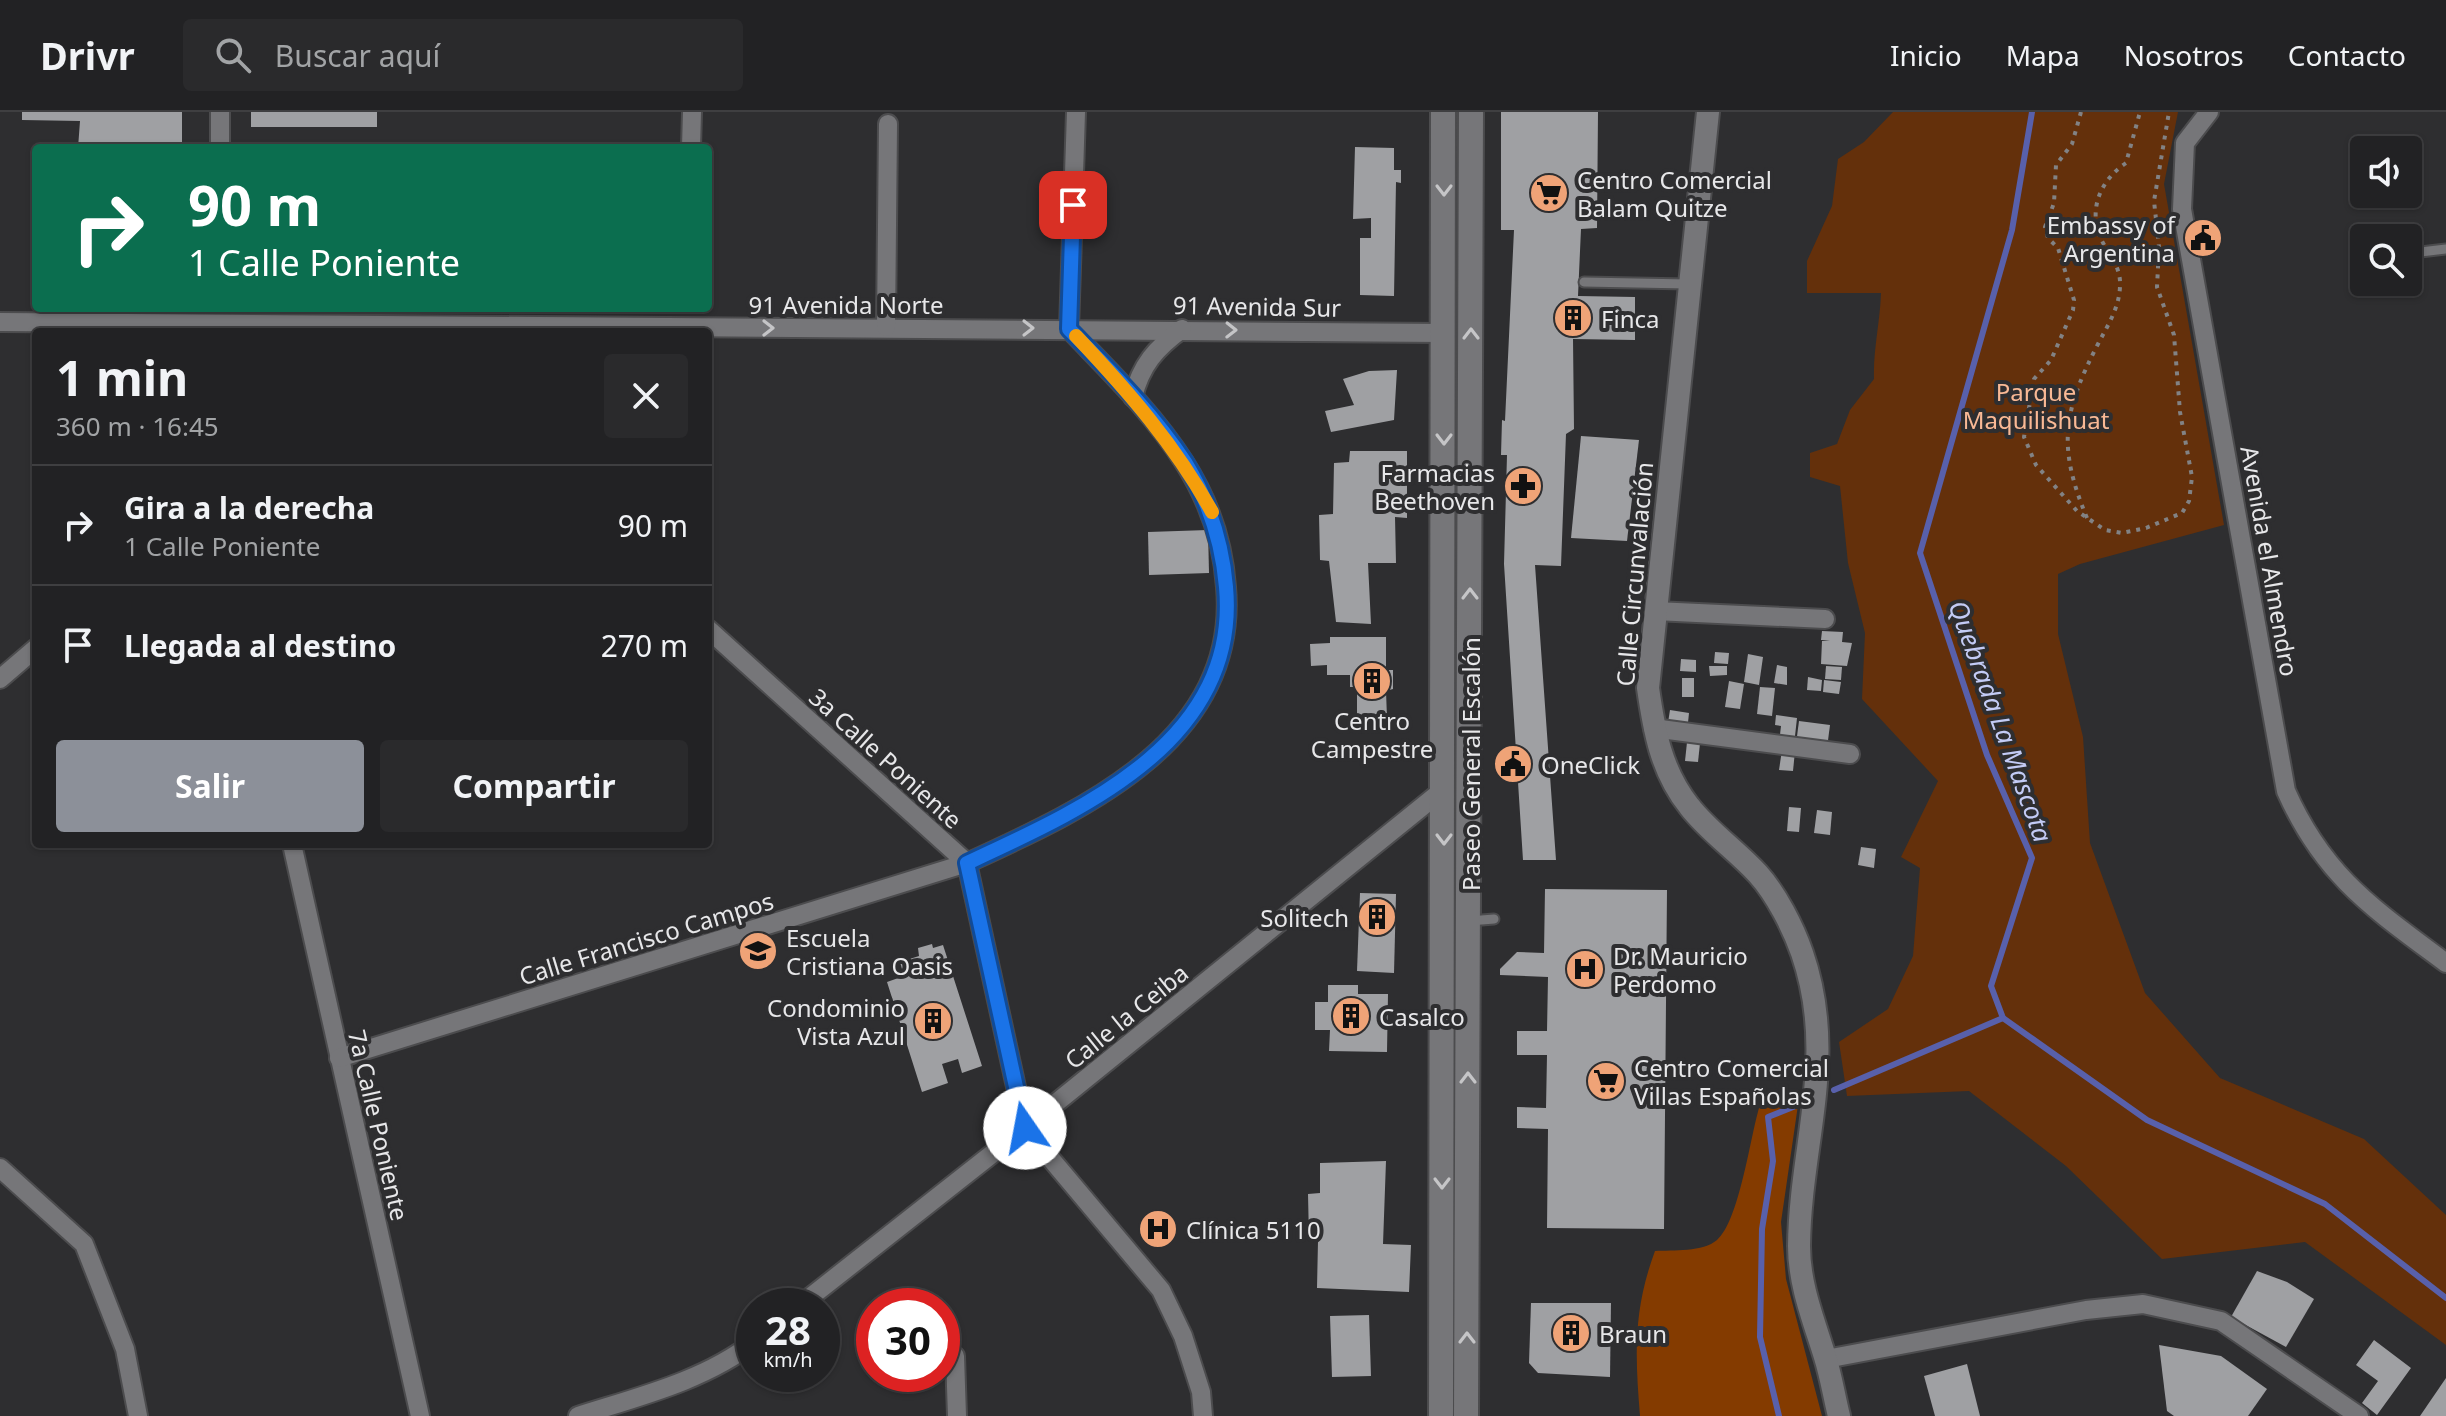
<!DOCTYPE html>
<html lang="es">
<meta charset="utf-8">
<style>
:root{--surface:#222224;--page:#2a2a2c;--text:#f1f3f6;--muted:#a2a4a6;--line:#3f3f41;--accent:#8c9099}
body{margin:0;font-family:"Noto Sans",sans-serif;background:var(--page);color:var(--text);height:100vh;display:flex;flex-direction:column;font-size:30px;white-space:nowrap}
*{box-sizing:border-box;margin:0}
p{font-size:26px;color:var(--muted)}
.icon{flex:none;width:44px;height:44px;fill:none;stroke:currentColor;stroke-width:2;stroke-linecap:round;stroke-linejoin:round}
.map{position:relative;flex:1;overflow:hidden}
.details{position:absolute;left:32px;top:216px;width:680px;height:520px;display:flex;flex-direction:column;background:var(--surface);border-radius:8px;box-shadow:0 2px 6px #0004,0 0 0 2px var(--line)}
.details>*{flex:none}
.top-card{position:absolute;left:32px;top:32px;width:680px;height:168px;border-radius:8px;box-shadow:0 2px 6px #0004,0 0 0 2px var(--line);background:#0b6e4f;color:#fff;overflow:hidden}
.controls{position:absolute;left:2350px;top:24px;display:grid;gap:16px}
.controls a{display:grid;place-items:center;width:72px;height:72px;border-radius:8px;background:var(--surface);box-shadow:0 2px 6px #0004,0 0 0 2px var(--line);font-size:40px}
.speed{position:absolute;left:736px;top:1176px;display:flex;gap:16px;font-size:40px;font-weight:700;text-align:center}
.speed>*{display:grid;place-content:center;width:104px;height:104px;border-radius:50%;background:var(--surface);box-shadow:0 2px 6px #0004,0 0 0 2px var(--line);line-height:1}
.speed small{font-size:20px;font-weight:400}
.speed .limit{border:12px solid #d22;background:#fff;color:#111}
.pin{position:absolute;display:grid;place-items:center;width:68px;height:68px;color:#fff;margin:-34px;border-radius:16px;box-shadow:0 4px 12px #0006}
.me{position:absolute;width:88px;margin:-44px;rotate:348deg;stroke-linejoin:round;filter:drop-shadow(0 0 6px #0008)}
.turn{display:flex;align-items:center;gap:28px;height:168px;padding:0 24px;font-size:36px}
.turn .icon{width:104px;height:104px;stroke-width:2.5}
.turn b{display:block;font-size:56px;line-height:68px}
.round{display:grid;place-items:center;flex:none;width:84px;height:84px;border-radius:8px;background:var(--page)}
.overview{display:flex;align-items:center;justify-content:space-between;height:136px;padding:0 24px}
h1{font-size:48px;font-weight:700;line-height:60px}
.primary-button{display:flex;gap:16px;margin-top:auto;padding:16px 24px}
.primary-button a{flex:1;height:92px;border-radius:8px;background:var(--accent);color:#fff;font-size:32px;font-weight:700;line-height:92px;text-align:center}
.primary-button a+a{background:var(--page);color:var(--text)}
ul{padding:0;list-style:none}
li{display:flex;align-items:center;gap:24px;height:120px;padding:0 24px;border-top:2px solid var(--line)}
li div{flex:1}
li b{display:block;font-size:30px}
li em{font-style:normal}
header{display:flex;align-items:center;gap:48px;box-sizing:border-box;height:112px;padding:0 40px;background:var(--surface);border-bottom:2px solid var(--line)}
header strong{font-size:38px}
nav{display:flex;gap:44px;margin-inline-start:auto;font-size:28px}
.search{width:560px;height:72px;background:var(--page);display:flex;align-items:center;gap:20px;box-sizing:border-box;padding:0 28px;border-radius:8px;color:var(--muted);font-size:30px}
.map>svg:first-child{display:block}
.green{fill:#64300b}
.forest{fill:#843b00}
.lines{fill:none;stroke-linecap:round;stroke-linejoin:round}
.stream{stroke:#5860ab;stroke-width:6}
.building{fill:#9fa0a3}
.service-casing{stroke:#4c4c4e;stroke-width:13}
.minor-casing{stroke:#4c4c4e;stroke-width:22}
.tertiary-casing{stroke:#4c4c4e;stroke-width:26}
.secondary-casing{stroke:#4c4c4e;stroke-width:28}
.path{stroke:#828284;stroke-width:4;stroke-dasharray:4 6;stroke-linecap:butt}
.service{stroke:#767679;stroke-width:9}
.minor{stroke:#767679;stroke-width:18}
.tertiary{stroke:#767679;stroke-width:22}
.secondary{stroke:#767679;stroke-width:24}
.oneway{stroke:#c5c5c7}
.route-casing{stroke:#114b97;stroke-width:20}
.route{stroke:#1a73e8;stroke-width:14}
.slow{stroke:#f59e0b;stroke-width:14}
.labels{text-anchor:middle;dominant-baseline:central;stroke-width:8;stroke-linejoin:round;paint-order:stroke}
.poi-label{font-size:24px;fill:#e7e7e9;stroke:#2e2e30;text-anchor:start}
.street-label{font-size:24px;fill:#e7e7e9;stroke:#2e2e30}
.park-label{font-size:24px;fill:#f9b995;stroke:#2e2e30}
.water-label{font-size:26px;font-style:italic;fill:#c3cbf5;stroke:#2e2e30}
</style>
<header>
<strong>Drivr</strong>
<div class="search"><svg class="icon" aria-label="search" viewBox="0 0 24 24"><circle cx="10" cy="10" r="6"/><path d="M15 15l6 6"/></svg>Buscar aquí</div>
<nav><a>Inicio</a><a>Mapa</a><a>Nosotros</a><a>Contacto</a></nav>
</header>
<div class="map">
<svg width="2446" height="1304" viewBox="0 0 2446 1304">
<rect width="100%" height="100%" fill="#2e2e30"/>
<!-- green -->
<path class="green" d="M1893 0H2178L2164 72 2224 413 2080 452 2058 462V522L2083 625 2090 731 2145 881 2220 966 2364 1027 2446 1103V1233L2305 1130 2162 1147 2066 1054 1969 979 1847 984 1839 930 1888 897 1913 844 1920 756 1901 745 1938 669 1862 587 1865 521 1848 451 1840 374 1810 365V341L1837 332 1850 298 1874 267C1873 238 1880 211 1881 181H1807V149L1832 94 1838 47 1864 30Z"/>
<!-- forest -->
<path class="forest" d="M1798 993 1781 1110 1786 1167 1822 1304H1640C1635 1243 1633 1198 1655 1139 1673 1138 1703 1140 1717 1128 1739 1109 1750 1027 1759 996Z"/>
<g class="lines">
<!-- stream -->
<g class="stream">
<polyline points="2032,0 2012,118 1920,441 1987,643 2032,746 1991,874 2003,906 2147,1008 2325,1092 2446,1186"/>
<polyline points="1834,978 2003,906"/>
<polyline points="1779,1304 1760,1225 1762,1117 1773,1049 1768,1005 1798,993"/>
</g>
</g>
<!-- building -->
<g class="building">
<polygon points="22,0 182,0 182,36 78,36 80,9 22,8"/>
<rect x="251" y="0" width="126" height="15"/>
<polygon points="1501,0 1598,0 1597,116 1581,117 1578,184 1635,185 1635,228 1573,227 1574,317 1566,322 1561,454 1535,453 1556,748 1523,748 1504,452 1507,343 1501,343 1502,308 1505,309 1514,118 1501,118"/>
<polygon points="1355,35 1394,36 1394,58 1401,58 1401,71 1396,70 1394,184 1360,183 1360,126 1371,126 1371,106 1353,107"/>
<polygon points="1397,258 1394,308 1331,320 1325,299 1354,293 1343,267 1369,259"/>
<polygon points="1581,324 1639,328 1627,429 1571,426"/>
<polygon points="1350,339 1407,339 1407,406 1395,405 1396,451 1368,451 1371,512 1336,510 1329,449 1320,448 1319,403 1333,402 1334,351 1349,350"/>
<polygon points="1208,418 1209,461 1149,463 1148,420"/>
<polygon points="1822,519 1843,520 1842,530 1852,531 1847,554 1821,552 1822,529 1830,528 1821,528"/>
<polygon points="1330,525 1386,525 1386,558 1393,558 1393,577 1386,579 1387,606 1357,607 1357,575 1350,575 1350,563 1327,563 1327,553 1311,554 1310,532 1330,531"/>
<polygon points="1715,540 1729,541 1728,552 1714,551"/>
<polygon points="1748,542 1763,545 1759,573 1744,570"/>
<polygon points="1681,547 1696,548 1696,560 1680,559"/>
<polygon points="1777,553 1787,555 1787,573 1774,571"/>
<polygon points="1709,554 1727,554 1727,563 1710,564"/>
<polygon points="1826,554 1842,555 1841,568 1825,567"/>
<polygon points="1808,565 1822,568 1821,579 1807,578"/>
<rect x="1682" y="566" width="12" height="19"/>
<polygon points="1824,568 1841,570 1839,582 1823,580"/>
<polygon points="1729,569 1744,572 1740,597 1725,595"/>
<polygon points="1760,575 1775,576 1772,604 1757,602"/>
<polygon points="1670,598 1689,601 1687,620 1667,617"/>
<polygon points="1776,603 1797,606 1794,633 1779,631 1781,614 1775,613"/>
<polygon points="1799,609 1830,613 1827,636 1796,632"/>
<polygon points="1688,621 1701,622 1698,650 1685,649"/>
<polygon points="1782,638 1795,639 1793,659 1779,658"/>
<polygon points="1789,695 1801,696 1799,720 1787,719"/>
<polygon points="1817,698 1832,700 1830,723 1814,721"/>
<polygon points="1861,735 1876,737 1874,756 1858,753"/>
<polygon points="1545,777 1667,778 1664,1117 1547,1116 1548,1017 1517,1016 1517,995 1546,996 1547,943 1517,943 1517,919 1547,919 1548,865 1500,863 1500,857 1517,840 1544,841"/>
<polygon points="1360,781 1396,782 1394,861 1357,859"/>
<polygon points="932,832 933,836 943,833 982,954 962,961 958,947 942,952 948,971 922,980 887,870 904,864 900,850 919,844 918,836"/>
<polygon points="1328,873 1358,873 1358,882 1388,882 1387,940 1329,939 1330,918 1315,918 1315,890 1328,890"/>
<polygon points="1386,1049 1383,1132 1411,1133 1409,1180 1317,1176 1318,1129 1309,1127 1308,1082 1320,1081 1320,1051"/>
<polygon points="2257,1159 2287,1170 2314,1187 2286,1235 2231,1205"/>
<polygon points="1531,1191 1611,1191 1610,1265 1538,1261 1529,1251"/>
<polygon points="1369,1203 1371,1264 1332,1265 1330,1204"/>
<polygon points="2374,1228 2411,1256 2377,1303 2362,1291 2378,1269 2356,1253"/>
<polygon points="2159,1233 2221,1244 2267,1277 2248,1304 2174,1304 2167,1299"/>
<polygon points="1967,1252 1980,1304 1935,1304 1924,1264"/>
<polygon points="2446,1266 2446,1304 2420,1304"/>
</g>
<g class="lines">
<defs>
<g id="service">
<polyline points="2412,141 2446,137"/>
<polyline points="1584,170 1688,172"/>
<polyline points="1469,809 1494,807"/>
</g>
<g id="minor">
<path d="M2209 0 2185 31 2182 97 2286 679C2324 765 2374 797 2446 851"/>
<polyline points="220,36 220,0"/>
<polyline points="691,36 692,0"/>
<polyline points="0,210 1444,221"/>
<polyline points="886,215 888,12"/>
<path d="M1133 285C1141 253 1156 236 1182 217"/>
<polyline points="1655,499 1825,507"/>
<polyline points="708,517 967,751 1025,1016 1161,1178 1183,1224 1201,1280 1203,1304"/>
<polyline points="0,567 36,536"/>
<polyline points="1653,616 1850,642"/>
<polyline points="292,732 420,1304"/>
<path d="M339 946 967 751C1085 697 1239 628 1226 475 1223 429 1209 389 1184 350 1153 301 1109 259 1069 217L1076 0"/>
<polyline points="0,1056 84,1132 125,1237 138,1304"/>
<polyline points="799,1194 1025,1016 1444,677"/>
<polyline points="955,1244 957,1304"/>
<polyline points="1826,1247 2086,1198 2143,1192 2221,1209 2359,1304"/>
<path d="M578 1304C637 1285 704 1269 754 1230"/>
</g>
<path id="tertiary" d="M1708 0 1648 576C1654 618 1661 659 1689 694 1708 719 1736 738 1758 762 1776 782 1793 815 1802 841 1838 945 1800 1031 1799 1134 1799 1173 1814 1209 1825 1245 1831 1264 1834 1284 1839 1304"/>
<g id="secondary">
<polyline points="1441,1304 1443,0"/>
<polyline points="1466,1304 1471,0"/>
</g>
</defs>
<!-- service casing -->
<use href="#service" class="service-casing"/>
<!-- minor casing -->
<use href="#minor" class="minor-casing"/>
<!-- tertiary casing -->
<use href="#tertiary" class="tertiary-casing"/>
<!-- secondary casing -->
<use href="#secondary" class="secondary-casing"/>
<!-- path -->
<g class="path">
<polyline points="2081,0 2072,32 2056,53 2054,91 2045,115 2048,126 2058,136 2074,188 2073,198 2051,248 2034,267 2024,325 2036,353 2077,399 2105,418 2122,421 2146,416 2182,401 2189,389 2192,365 2180,300 2174,223 2157,175 2159,135 2154,89 2169,0"/>
<path d="M2087 406C2057 334 2063 300 2098 232 2109 211 2121 193 2120 169 2119 152 2107 140 2100 125 2088 95 2102 67 2126 51L2140 0"/>
</g>
<!-- service -->
<use href="#service" class="service"/>
<!-- minor -->
<use href="#minor" class="minor"/>
<!-- tertiary -->
<use href="#tertiary" class="tertiary"/>
<!-- secondary -->
<use href="#secondary" class="secondary"/>
</g>
<!-- one-way arrows -->
<defs><path id="oneway-chevron" d="M-2-3.5L2.5 0L-2 3.5" fill="none" stroke-width="1.6" stroke-linecap="round" stroke-linejoin="round" transform="scale(2)"/></defs>
<g class="oneway">
<use href="#oneway-chevron" transform="translate(1444 78) rotate(90)"/>
<use href="#oneway-chevron" transform="translate(768 216)"/>
<use href="#oneway-chevron" transform="translate(1028 216)"/>
<use href="#oneway-chevron" transform="translate(1231 218) rotate(1)"/>
<use href="#oneway-chevron" transform="translate(1471 222) rotate(-90)"/>
<use href="#oneway-chevron" transform="translate(1444 327) rotate(90)"/>
<use href="#oneway-chevron" transform="translate(1470 482) rotate(-90)"/>
<use href="#oneway-chevron" transform="translate(1444 727) rotate(90)"/>
<use href="#oneway-chevron" transform="translate(1468 966) rotate(-90)"/>
<use href="#oneway-chevron" transform="translate(1442 1071) rotate(90)"/>
<use href="#oneway-chevron" transform="translate(1467 1226) rotate(-90)"/>
</g>
<g class="lines">
<defs>
<path id="route" d="M1025 1016 967 751C1084 697 1240 628 1226 475 1222 429 1209 389 1185 350 1153 301 1109 258 1069 217L1073 93"/>
</defs>
<!-- route casing -->
<use href="#route" class="route-casing"/>
<!-- route -->
<use href="#route" class="route"/>
<!-- slow -->
<path class="slow" d="M1076 224C1128 279 1175 333 1212 400"/>
</g>
<!-- icons -->
<defs>
<symbol id="supermarket-disc" viewBox="-11 -11 22 22"><circle r="9.5" fill="#efa377" stroke="#2e2e30"/><path d="M-6-5.5h2.5l.6 2H6L4.5 2H-2.5L-4.4-4H-6ZM-1.5 3.2a1.3 1.3 0 1 0 .1 0ZM3 3.2a1.3 1.3 0 1 0 .1 0Z" fill="#111"/></symbol>
<symbol id="civic-disc" viewBox="-11 -11 22 22"><circle r="9.5" fill="#efa377" stroke="#2e2e30"/><path d="M-.6-6.5H3V-4.5H.6V-3L4-1V1h2V6H-6V1h2V-1L-.6-3ZM-1.2 2.5V6h2.4V2.5Z" fill="#111"/></symbol>
<symbol id="building-disc" viewBox="-11 -11 22 22"><circle r="9.5" fill="#efa377" stroke="#2e2e30"/><path d="M-4-6H4V6H1V3H-1V6H-4ZM-2.5-4.3h1.7v1.8h-1.7ZM.8-4.3h1.7v1.8H.8ZM-2.5-1h1.7V.8h-1.7ZM.8-1h1.7V.8H.8Z" fill="#111"/></symbol>
<symbol id="pharmacy-disc" viewBox="-11 -11 22 22"><circle r="9.5" fill="#efa377" stroke="#2e2e30"/><path d="M-2-6h4v4h4v4h-4v4h-4v-4h-4v-4h4Z" fill="#111"/></symbol>
<symbol id="university-disc" viewBox="-11 -11 22 22"><circle r="9.5" fill="#efa377" stroke="#2e2e30"/><path d="M0-5L7-2L0 1L-7-2ZM-4 1L0 2.5L4 1V4Q0 6-4 4Z" fill="#111"/></symbol>
<symbol id="hospital-disc" viewBox="-11 -11 22 22"><circle r="9.5" fill="#efa377" stroke="#2e2e30"/><path d="M-5-5h3v3.5h4V-5h3V5h-3V1.5h-4V5h-3Z" fill="#111"/></symbol>
</defs>
<g fill-rule="evenodd">
<use href="#supermarket-disc" x="1527" y="59" width="44" height="44"/>
<use href="#civic-disc" x="2181" y="104" width="44" height="44"/>
<use href="#building-disc" x="1551" y="184" width="44" height="44"/>
<use href="#pharmacy-disc" x="1501" y="352" width="44" height="44"/>
<use href="#building-disc" x="1350" y="547" width="44" height="44"/>
<use href="#civic-disc" x="1491" y="630" width="44" height="44"/>
<use href="#building-disc" x="1355" y="783" width="44" height="44"/>
<use href="#university-disc" x="736" y="817" width="44" height="44"/>
<use href="#hospital-disc" x="1563" y="835" width="44" height="44"/>
<use href="#building-disc" x="1329" y="882" width="44" height="44"/>
<use href="#building-disc" x="911" y="887" width="44" height="44"/>
<use href="#supermarket-disc" x="1584" y="947" width="44" height="44"/>
<use href="#hospital-disc" x="1136" y="1095" width="44" height="44"/>
<use href="#building-disc" x="1549" y="1199" width="44" height="44"/>
</g>
<g class="labels">
<!-- poi labels -->
<g class="poi-label">
<text x="1577" y="67">Centro Comercial<tspan x="1577" dy="28">Balam Quitze</tspan></text>
<text x="2175" y="112" text-anchor="end">Embassy of<tspan x="2175" dy="28">Argentina</tspan></text>
<text x="1601" y="206">Finca</text>
<text x="1495" y="360" text-anchor="end">Farmacias<tspan x="1495" dy="28">Beethoven</tspan></text>
<text x="1372" y="608" text-anchor="middle">Centro<tspan x="1372" dy="28">Campestre</tspan></text>
<text x="1541" y="652">OneClick</text>
<text x="1349" y="805" text-anchor="end">Solitech</text>
<text x="786" y="825">Escuela<tspan x="786" dy="28">Cristiana Oasis</tspan></text>
<text x="1613" y="843">Dr. Mauricio<tspan x="1613" dy="28">Perdomo</tspan></text>
<text x="905" y="895" text-anchor="end">Condominio<tspan x="905" dy="28">Vista Azul</tspan></text>
<text x="1379" y="904">Casalco</text>
<text x="1634" y="955">Centro Comercial<tspan x="1634" dy="28">Villas Españolas</tspan></text>
<text x="1186" y="1117">Clínica 5110</text>
<text x="1599" y="1221">Braun</text>
</g>
<!-- street labels -->
<g class="street-label">
<text x="846" y="192">91 Avenida Norte</text>
<text transform="translate(1257 194) rotate(1)">91 Avenida Sur</text>
<text transform="translate(2270 449) rotate(80)">Avenida el Almendro</text>
<text transform="translate(1634 462) rotate(-85)">Calle Circunvalación</text>
<text transform="translate(886 646) rotate(42)">3a Calle Poniente</text>
<text transform="translate(1470 652) rotate(-90)">Paseo General Escalón</text>
<text transform="translate(646 826) rotate(-17)">Calle Francisco Campos</text>
<text transform="translate(1126 904) rotate(-39)">Calle la Ceiba</text>
<text transform="translate(379 1013) rotate(77)">7a Calle Poniente</text>
</g>
<!-- park labels -->
<g class="park-label">
<text x="2036" y="279">Parque<tspan x="2036" dy="28">Maquilishuat</tspan></text>
</g>
<!-- water labels -->
<g class="water-label">
<text transform="translate(2001 609) rotate(70)">Quebrada La Mascota</text>
</g>
</g>
</svg>
<div class="controls">
<a><svg class="icon" aria-label="sound" viewBox="0 0 24 24"><path d="M4 9h4l5-4v14l-5-4H4zM17 9q2 3 0 6"/></svg></a>
<a><svg class="icon" aria-label="search" viewBox="0 0 24 24"><circle cx="10" cy="10" r="6"/><path d="M15 15l6 6"/></svg></a>
</div>
<div class="speed"><div>28<small>km/h</small></div><div class="limit">30</div></div>
<div class="pin" style="left:1073px;top:93px;background:#d93025"><svg class="icon" aria-label="arrive" viewBox="0 0 24 24"><path d="M6 21V4h12l-3 4 3 4H6"/></svg></div>
<svg class="me" style="left:1025px;top:1016px" viewBox="-20 -20 40 40"><circle r="19" fill="#fff"/><path d="M0-13L10 11 0 6-10 11z" fill="#1a73e8"/></svg>
<div class="top-card">
<div class="turn"><svg class="icon" aria-label="right" viewBox="0 0 24 24"><path d="M7 20v-9h11M14 6l5 5-5 5"/></svg><div><b>90 m</b>1 Calle Poniente</div></div>
</div>
<section class="details">
<div class="overview"><div><h1>1 min</h1><p>360 m · 16:45</p></div><a class="round"><svg class="icon" aria-label="close" viewBox="0 0 24 24"><path d="M6 6l12 12M18 6L6 18"/></svg></a></div>
<ul>
<li><svg class="icon" aria-label="right" viewBox="0 0 24 24"><path d="M7 20v-9h11M14 6l5 5-5 5"/></svg><div><b>Gira a la derecha</b><p>1 Calle Poniente</p></div><em>90 m</em></li>
<li><svg class="icon" aria-label="arrive" viewBox="0 0 24 24"><path d="M6 21V4h12l-3 4 3 4H6"/></svg><div><b>Llegada al destino</b></div><em>270 m</em></li>
</ul>
<div class="primary-button"><a>Salir</a><a>Compartir</a></div>
</section>
</div>
